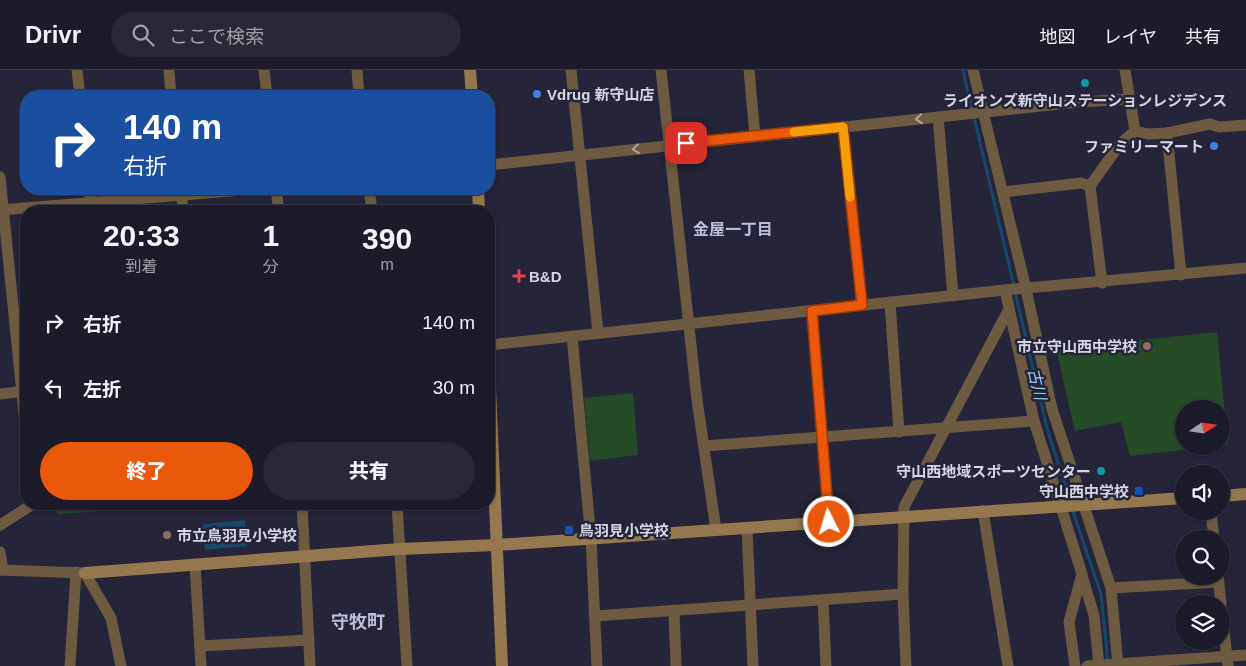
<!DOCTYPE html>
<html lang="ja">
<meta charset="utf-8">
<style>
:root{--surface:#1c1b2a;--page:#292836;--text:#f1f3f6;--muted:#a0a1a8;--line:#3a3947;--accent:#ea580c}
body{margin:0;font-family:Helvetica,"Noto Sans JP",sans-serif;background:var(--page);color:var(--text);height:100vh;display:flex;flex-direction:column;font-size:19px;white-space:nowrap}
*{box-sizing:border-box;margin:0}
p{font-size:16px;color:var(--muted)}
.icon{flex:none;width:28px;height:28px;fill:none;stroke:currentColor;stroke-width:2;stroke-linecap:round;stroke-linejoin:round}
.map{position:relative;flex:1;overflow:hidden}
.drawer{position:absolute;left:20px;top:135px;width:475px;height:305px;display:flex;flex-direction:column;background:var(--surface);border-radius:20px;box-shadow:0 1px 4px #0004,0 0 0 1px var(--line)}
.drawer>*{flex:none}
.hud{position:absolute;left:20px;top:20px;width:475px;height:105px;border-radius:20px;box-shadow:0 1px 4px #0004,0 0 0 1px var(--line);background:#1a4fa0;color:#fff;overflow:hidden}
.needle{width:32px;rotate:77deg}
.buttons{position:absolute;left:1175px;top:330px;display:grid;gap:10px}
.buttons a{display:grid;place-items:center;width:55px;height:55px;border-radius:50%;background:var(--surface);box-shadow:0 1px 4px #0004,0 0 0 1px var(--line);font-size:25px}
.pin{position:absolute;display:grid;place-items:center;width:42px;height:42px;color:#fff;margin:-21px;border-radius:10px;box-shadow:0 2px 8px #0006}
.me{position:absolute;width:55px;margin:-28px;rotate:355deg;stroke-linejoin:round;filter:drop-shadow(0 0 4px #0008)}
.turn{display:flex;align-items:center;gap:18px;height:105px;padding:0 20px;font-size:22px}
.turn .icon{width:65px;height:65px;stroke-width:2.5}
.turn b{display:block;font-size:35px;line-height:42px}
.eta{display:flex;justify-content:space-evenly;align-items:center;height:85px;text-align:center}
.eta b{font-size:30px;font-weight:800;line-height:35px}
.primary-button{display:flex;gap:10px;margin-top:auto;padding:10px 20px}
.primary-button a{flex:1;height:58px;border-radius:30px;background:var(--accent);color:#fff;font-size:20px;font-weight:800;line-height:58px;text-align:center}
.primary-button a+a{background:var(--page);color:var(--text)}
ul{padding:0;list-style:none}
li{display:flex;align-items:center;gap:15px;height:65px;padding:0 20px}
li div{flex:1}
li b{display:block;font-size:19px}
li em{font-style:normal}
header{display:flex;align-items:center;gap:30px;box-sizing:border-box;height:70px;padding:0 25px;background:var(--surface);border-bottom:1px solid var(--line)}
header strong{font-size:24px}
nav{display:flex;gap:28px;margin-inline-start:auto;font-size:18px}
.search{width:350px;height:45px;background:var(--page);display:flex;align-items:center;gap:12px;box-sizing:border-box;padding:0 18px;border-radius:28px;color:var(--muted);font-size:19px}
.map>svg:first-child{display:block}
.green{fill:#254a26}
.water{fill:#14496d}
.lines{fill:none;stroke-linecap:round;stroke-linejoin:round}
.stream{stroke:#14496d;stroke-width:3}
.street{stroke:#6d5b41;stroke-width:11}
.secondary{stroke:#95784d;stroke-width:12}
.oneway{stroke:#aba4a2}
.route-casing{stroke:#983908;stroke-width:12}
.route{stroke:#ea580c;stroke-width:9}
.slow{stroke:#f59e0b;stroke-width:9}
.culture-dot{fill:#0f9aa8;stroke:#252438;stroke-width:2}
.shop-dot{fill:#3f7fe0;stroke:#252438;stroke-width:2}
.health-dot{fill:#e0444e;stroke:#252438;stroke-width:2}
.education-dot{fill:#8d6e63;stroke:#252438;stroke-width:2}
.transit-dot{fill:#1a4fb4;stroke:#252438;stroke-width:2}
.labels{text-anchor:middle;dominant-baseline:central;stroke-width:5;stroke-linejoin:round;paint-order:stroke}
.poi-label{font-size:15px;font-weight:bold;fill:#d5d5e3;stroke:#252438;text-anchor:start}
.neighbourhood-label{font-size:16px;font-weight:bold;fill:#bfbed9;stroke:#252438}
.water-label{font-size:16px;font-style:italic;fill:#9ccff9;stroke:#252438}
.quarter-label{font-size:18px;font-weight:bold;fill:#bfbed9;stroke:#252438}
</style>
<header>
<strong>Drivr</strong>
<div class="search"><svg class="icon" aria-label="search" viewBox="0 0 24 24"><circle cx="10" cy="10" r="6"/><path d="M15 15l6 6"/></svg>ここで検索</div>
<nav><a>地図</a><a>レイヤ</a><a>共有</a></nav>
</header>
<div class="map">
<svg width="1246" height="596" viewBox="0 0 1246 596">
<rect width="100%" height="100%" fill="#252438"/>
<!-- green -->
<g class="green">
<polygon points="1217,262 1228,375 1221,376 1221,339 1184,339 1184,376 1217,376 1130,386 1121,352 1075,361 1056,279"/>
<polygon points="633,323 638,385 590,391 584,328"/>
<polygon points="50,434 156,434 156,437 58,444"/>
</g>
<!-- water -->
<polygon class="water" points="245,450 247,476 205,480 203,454"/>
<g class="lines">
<!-- stream -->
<g class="stream">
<polyline points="963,0 972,40"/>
<polyline points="974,47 1014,216"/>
<polyline points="1015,222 1048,362 1071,433"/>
<polyline points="1072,439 1101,524 1108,593"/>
</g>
<!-- street -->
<g class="street">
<polyline points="77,0 80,26"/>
<polyline points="169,0 171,26"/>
<polyline points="264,0 267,26"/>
<polyline points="357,0 359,26"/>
<polyline points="571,0 598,263"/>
<polyline points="661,0 697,330 716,460"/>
<polyline points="749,0 755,66"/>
<polyline points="973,0 1026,219 1052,339 1111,518 1118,596"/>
<polyline points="1125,0 1135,61"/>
<polyline points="938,47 953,226"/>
<polyline points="843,57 862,235"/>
<polyline points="1167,63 1181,205"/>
<polyline points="489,95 1079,32 1130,29"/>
<polyline points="0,107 26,363"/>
<polyline points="89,119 92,141"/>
<polyline points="181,119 183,141"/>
<polyline points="276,119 279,141"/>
<polyline points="369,119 372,141"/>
<polyline points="1003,122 1081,113 1090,116"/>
<polyline points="0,140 257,119"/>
<polyline points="1102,213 1090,116 1120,74 1135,61 1148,64 1167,63 1210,54 1219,57 1246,55"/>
<polyline points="1005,220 1034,351 1082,504 1069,552 1075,596"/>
<polyline points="890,232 899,362"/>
<polyline points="812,241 829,452"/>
<polyline points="572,266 591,469 597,596"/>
<polyline points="489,275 1005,220 1246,198"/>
<polyline points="0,324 26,321"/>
<polyline points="704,376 1034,351"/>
<polyline points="302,434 310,596"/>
<polyline points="397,434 407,596"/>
<polyline points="983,441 1008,596"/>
<polyline points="1211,441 1214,469"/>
<polyline points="0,455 33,434"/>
<polyline points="747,458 753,596"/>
<polyline points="0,482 3,500"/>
<polyline points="195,494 201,596"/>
<polyline points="0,500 85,503 111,548 121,596"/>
<polyline points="1082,506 1094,545 1099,596"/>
<polyline points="1218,506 1221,534"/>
<polyline points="1111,518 1219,512"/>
<polyline points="823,530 826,596"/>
<polyline points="1221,536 1228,596"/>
<polyline points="674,540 676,596"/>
<polyline points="595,546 903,524"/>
<polyline points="200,576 309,570"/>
<polyline points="70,596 76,502"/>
<polyline points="906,596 903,524 904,437 1008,241"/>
<polyline points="1087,596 1246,585"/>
</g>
<!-- secondary -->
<g class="secondary">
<polyline points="470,0 472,26"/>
<polyline points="478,119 479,141"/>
<polyline points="489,295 502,596"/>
<polyline points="1221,426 1246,424"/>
<polyline points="85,503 400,479 496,475 1184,428"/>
</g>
</g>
<!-- one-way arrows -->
<defs><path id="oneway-chevron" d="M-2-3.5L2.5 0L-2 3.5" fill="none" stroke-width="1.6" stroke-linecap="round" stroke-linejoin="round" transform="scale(1.25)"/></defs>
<g class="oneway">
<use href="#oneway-chevron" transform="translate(919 49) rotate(174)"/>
<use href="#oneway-chevron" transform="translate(636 79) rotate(174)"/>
</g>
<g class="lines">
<defs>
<polyline id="route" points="686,73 843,57 862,235 812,241 829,452"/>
</defs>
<!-- route casing -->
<use href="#route" class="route-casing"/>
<!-- route -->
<use href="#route" class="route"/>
<!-- slow -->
<polyline class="slow" points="794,62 843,57 850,127"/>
</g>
<!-- markers -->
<g class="culture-dot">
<circle cx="1085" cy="13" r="5"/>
<circle cx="1101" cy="401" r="5"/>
</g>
<g class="shop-dot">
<circle cx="537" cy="24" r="5"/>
<circle cx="1214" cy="76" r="5"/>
</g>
<path class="health-dot" d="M516.5 198.5h5v5h5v5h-5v5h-5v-5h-5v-5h5z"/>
<g class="education-dot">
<circle cx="1147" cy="276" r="5"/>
<circle cx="167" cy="465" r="5"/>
</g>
<g class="transit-dot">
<rect x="1134" y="416" width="10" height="10" rx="2.5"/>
<rect x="564" y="455" width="10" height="10" rx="2.5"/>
</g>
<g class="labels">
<!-- poi labels -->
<g class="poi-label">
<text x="547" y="24">Vdrug 新守山店</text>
<text x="1085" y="30" text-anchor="middle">ライオンズ新守山ステーションレジデンス</text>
<text x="1204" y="76" text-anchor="end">ファミリーマート</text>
<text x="529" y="206">B&amp;D</text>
<text x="1137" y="276" text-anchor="end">市立守山西中学校</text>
<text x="1091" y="401" text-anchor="end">守山西地域スポーツセンター</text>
<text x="1129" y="421" text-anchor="end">守山西中学校</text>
<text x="579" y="460">鳥羽見小学校</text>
<text x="177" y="465">市立鳥羽見小学校</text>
</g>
<!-- neighbourhood labels -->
<g class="neighbourhood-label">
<text x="733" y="159">金屋一丁目</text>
</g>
<!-- water labels -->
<g class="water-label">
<text transform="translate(1037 314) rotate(77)">古川</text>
</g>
<!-- quarter labels -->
<g class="quarter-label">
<text x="358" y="552">守牧町</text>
</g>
</g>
</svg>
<div class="buttons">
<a><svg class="needle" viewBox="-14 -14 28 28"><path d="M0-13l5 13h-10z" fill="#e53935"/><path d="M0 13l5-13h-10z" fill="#a0a1a8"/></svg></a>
<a><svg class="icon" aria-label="sound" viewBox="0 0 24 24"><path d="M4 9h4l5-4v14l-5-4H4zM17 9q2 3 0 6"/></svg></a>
<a><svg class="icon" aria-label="search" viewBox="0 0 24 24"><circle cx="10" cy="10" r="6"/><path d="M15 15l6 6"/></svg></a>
<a><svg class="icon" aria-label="layers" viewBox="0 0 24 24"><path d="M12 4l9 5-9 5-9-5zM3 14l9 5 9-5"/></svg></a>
</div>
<div class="pin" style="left:686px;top:73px;background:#d93025"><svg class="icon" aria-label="arrive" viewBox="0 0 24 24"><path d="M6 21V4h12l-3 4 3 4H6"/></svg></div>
<svg class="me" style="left:829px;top:452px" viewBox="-20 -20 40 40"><circle r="17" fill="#ea580c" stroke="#fff" stroke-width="3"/><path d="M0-11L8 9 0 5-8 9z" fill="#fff"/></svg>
<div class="hud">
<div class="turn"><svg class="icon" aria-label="right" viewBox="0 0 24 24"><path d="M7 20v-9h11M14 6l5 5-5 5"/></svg><div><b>140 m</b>右折</div></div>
</div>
<section class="drawer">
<div class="eta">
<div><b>20:33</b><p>到着</p></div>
<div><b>1</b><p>分</p></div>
<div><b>390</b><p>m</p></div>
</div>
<ul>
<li><svg class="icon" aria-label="right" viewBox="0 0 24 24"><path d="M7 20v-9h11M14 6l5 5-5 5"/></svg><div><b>右折</b></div><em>140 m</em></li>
<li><svg class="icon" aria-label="left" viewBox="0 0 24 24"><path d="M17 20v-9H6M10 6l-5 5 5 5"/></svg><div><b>左折</b></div><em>30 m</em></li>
</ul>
<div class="primary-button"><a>終了</a><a>共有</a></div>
</section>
</div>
